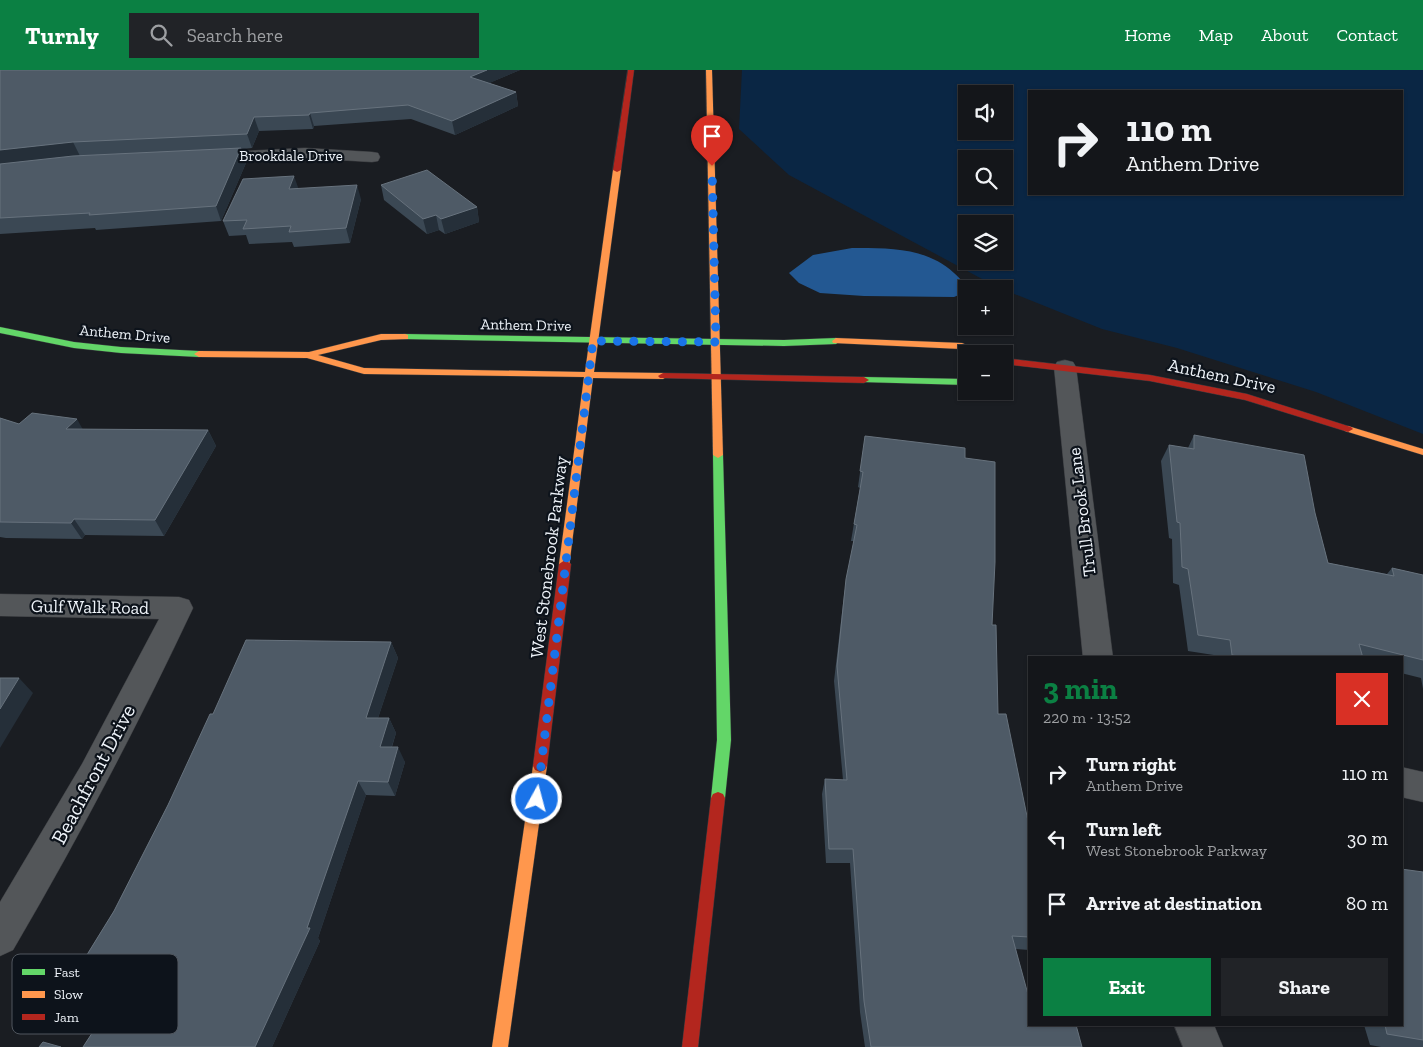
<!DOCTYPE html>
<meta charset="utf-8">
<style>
:root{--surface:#14161a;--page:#212327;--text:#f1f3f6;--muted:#9d9fa2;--line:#333539;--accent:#0b8043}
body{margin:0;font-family:"Zilla Slab",serif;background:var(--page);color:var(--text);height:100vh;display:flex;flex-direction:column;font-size:19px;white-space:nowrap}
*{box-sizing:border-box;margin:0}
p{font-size:16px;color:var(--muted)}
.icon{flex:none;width:28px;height:28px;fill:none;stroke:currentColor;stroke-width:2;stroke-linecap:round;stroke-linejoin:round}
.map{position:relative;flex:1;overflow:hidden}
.drawer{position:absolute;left:1028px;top:586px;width:375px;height:370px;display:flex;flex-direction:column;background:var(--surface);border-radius:0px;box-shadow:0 1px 4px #0004,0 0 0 1px var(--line)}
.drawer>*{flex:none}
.guide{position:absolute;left:1028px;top:20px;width:375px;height:105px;border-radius:0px;box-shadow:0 1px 4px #0004,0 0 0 1px var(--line);background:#14161a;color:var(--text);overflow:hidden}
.controls{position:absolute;left:958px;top:15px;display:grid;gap:10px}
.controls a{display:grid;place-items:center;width:55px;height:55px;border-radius:0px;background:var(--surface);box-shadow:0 1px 4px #0004,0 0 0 1px var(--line);font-size:25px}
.pin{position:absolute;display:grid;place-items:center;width:42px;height:42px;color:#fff;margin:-51px -21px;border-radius:50% 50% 50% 0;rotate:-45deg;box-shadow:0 0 5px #0007}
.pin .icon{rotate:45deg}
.me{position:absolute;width:55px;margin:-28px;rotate:7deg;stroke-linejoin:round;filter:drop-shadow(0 0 4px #0008)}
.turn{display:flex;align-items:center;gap:18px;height:105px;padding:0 15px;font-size:22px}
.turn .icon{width:65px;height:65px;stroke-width:2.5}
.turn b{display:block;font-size:35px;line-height:42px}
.round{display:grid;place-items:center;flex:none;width:52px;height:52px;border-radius:0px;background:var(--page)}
.summary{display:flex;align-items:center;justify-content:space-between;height:85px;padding:0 15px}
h1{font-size:30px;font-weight:800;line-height:38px;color:var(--accent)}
.cta{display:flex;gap:10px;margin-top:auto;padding:10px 15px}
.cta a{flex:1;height:58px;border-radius:0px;background:var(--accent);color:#fff;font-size:20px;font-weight:800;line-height:58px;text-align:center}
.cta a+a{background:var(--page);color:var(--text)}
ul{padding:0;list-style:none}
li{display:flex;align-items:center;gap:15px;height:65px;padding:0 15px}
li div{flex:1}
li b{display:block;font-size:19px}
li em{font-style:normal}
header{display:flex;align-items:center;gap:30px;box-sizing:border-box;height:70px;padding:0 25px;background:var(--accent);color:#fff}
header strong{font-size:24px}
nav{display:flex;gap:28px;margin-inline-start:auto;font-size:18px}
.search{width:350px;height:45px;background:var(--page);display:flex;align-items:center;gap:12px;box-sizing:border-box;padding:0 18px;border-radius:0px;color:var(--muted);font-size:19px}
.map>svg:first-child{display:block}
.green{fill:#0a2644;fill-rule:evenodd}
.water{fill:#235892}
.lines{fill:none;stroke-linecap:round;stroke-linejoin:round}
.street-casing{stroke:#383a3e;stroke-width:1}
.fast-casing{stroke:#383a3e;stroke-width:1}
.slow-casing{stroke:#383a3e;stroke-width:1}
.jam-casing{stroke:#383a3e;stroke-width:1}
.street{fill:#535659;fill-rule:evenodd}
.fast{fill:#63d668;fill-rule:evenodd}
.slow{fill:#ff974d;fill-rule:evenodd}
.jam{fill:#b3261e;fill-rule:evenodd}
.wall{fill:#3b4854}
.shaded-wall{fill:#252f39}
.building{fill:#4e5a66;stroke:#67727d}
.route{stroke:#1a73e8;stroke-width:9;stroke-dasharray:0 16.2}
.labels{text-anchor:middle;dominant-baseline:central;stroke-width:4.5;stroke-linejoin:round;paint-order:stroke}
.far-street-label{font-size:15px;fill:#eef3f9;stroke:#0d131b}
.street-label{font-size:18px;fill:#eef3f9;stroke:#0d131b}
.near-street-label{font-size:21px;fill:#eef3f9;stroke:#0d131b}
.key{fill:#0d131b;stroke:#50565e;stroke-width:1}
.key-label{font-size:14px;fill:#eef3f9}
</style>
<header>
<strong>Turnly</strong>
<div class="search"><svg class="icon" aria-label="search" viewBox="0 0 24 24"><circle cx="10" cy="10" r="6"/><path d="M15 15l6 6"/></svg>Search here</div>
<nav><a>Home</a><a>Map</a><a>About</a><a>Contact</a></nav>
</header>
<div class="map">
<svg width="1423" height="977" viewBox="0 0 1423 977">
<rect width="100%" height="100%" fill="#1a1d22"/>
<!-- green -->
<path class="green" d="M742 0H1423V364L1316 322 1177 278 1102 259 997 217 789 105 739 59ZM1029 21H1401V124H1029ZM966 24H1004V61H966ZM966 89H1004V126H966ZM966 154H1004V191H966Z"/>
<!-- water -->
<path class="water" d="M852 178C888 178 926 177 954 203 960 208 965 214 966 222L954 227 864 226 820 223 799 213 789 203 813 185Z"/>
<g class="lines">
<defs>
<g id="street">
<polygon points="305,78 372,82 378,83 380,87 378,91 372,92 305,88 206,93 200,92 198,88 200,84 206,83"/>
<polygon points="1065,290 1073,292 1076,297 1113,588 1083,588 1054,297 1057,292"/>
<path d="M0 524 179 527 189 530 193 538C138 655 78 769 13 880L0 886V832L82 694 159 549 0 546Z"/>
<polygon points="1401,697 1423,702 1423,732 1401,727"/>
<polygon points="1174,955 1214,955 1223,977 1183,977"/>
</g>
<g id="fast">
<polygon points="0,257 74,272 121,277 199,281 204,284 199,287 121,283 74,278 0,263"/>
<polygon points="405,264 784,270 836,268 840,271 836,274 784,276 402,269 402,265"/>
<polygon points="864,307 966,309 966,315 861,312 861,308"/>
<polygon points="718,382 723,385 731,670 725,728 723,732 718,734 713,732 711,728 717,670 713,385"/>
</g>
<g id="slow">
<polygon points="706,0 712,0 723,385 718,388 713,385"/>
<polygon points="617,98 621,100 594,302 663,303 668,306 663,309 593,308 569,497 561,497 559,494 584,307 364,304 307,288 199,287 194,284 199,281 309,282 381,264 405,264 408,265 408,269 381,270 318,285 364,298 585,302 613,100"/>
<polygon points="836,268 962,273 988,284 975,284 961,279 833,273 832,271"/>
<polygon points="1348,356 1423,379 1423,385 1345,361 1343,359"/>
<polygon points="540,690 545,692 547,696 508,977 492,977 533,696 535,692"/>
</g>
<g id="jam">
<polygon points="628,0 634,0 621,100 617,102 613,100"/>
<polygon points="1004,288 1150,305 1247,324 1351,357 1353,359 1348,362 1345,361 1245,330 1150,311 1004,294"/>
<polygon points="663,303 864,307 869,310 864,313 660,308 658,306"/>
<polygon points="565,490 571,494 547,696 545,700 540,702 535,700 533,696 559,494"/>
<polygon points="718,722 723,724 725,728 698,977 682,977 711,728 713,724"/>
</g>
</defs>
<!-- street casing -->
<use href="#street" class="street-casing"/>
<!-- fast casing -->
<use href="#fast" class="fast-casing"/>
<!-- slow casing -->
<use href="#slow" class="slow-casing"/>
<!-- jam casing -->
<use href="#jam" class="jam-casing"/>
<!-- street -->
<use href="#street" class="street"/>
<!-- fast -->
<use href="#fast" class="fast"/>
<!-- slow -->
<use href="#slow" class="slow"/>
<!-- jam -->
<use href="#jam" class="jam"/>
</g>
<!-- wall -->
<g class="wall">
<polygon points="0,0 520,0 489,13 516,22 518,36 455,65 411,49 314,56 313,59 259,61 252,78 241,79 246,93 221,151 96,160 95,158 0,164"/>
<polygon points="381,115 477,137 479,152 445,164 439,160 427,164 384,130"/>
<polygon points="298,118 361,129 350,173 294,177 292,172 249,174 246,165 229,166 223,151"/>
<polygon points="0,348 19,354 83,359 208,360 216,376 164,466 85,465 82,469 6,468 0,467"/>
<polygon points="1194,365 1315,443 1328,493 1387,504 1392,498 1423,505 1423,619 1421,608 1401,603 1401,588 1220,588 1220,586 1188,581 1179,515 1173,513 1172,469 1169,468 1161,391 1169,375 1188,378"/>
<polygon points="865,366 965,388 992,555 998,644 1029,756 1029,880 1016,879 1029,955 1082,977 865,977 860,942 850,793 826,793 822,724 825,709 843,710 834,611 844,525 854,471 851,471 860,418 858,417"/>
<polygon points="391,572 398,588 378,648 389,648 396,663 392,677 405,692 395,726 366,725 318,868 320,871 272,977 83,977 116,926 88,921 72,909 114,841 168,735 213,644"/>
<polygon points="1423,802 1423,977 1381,977 1370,975 1364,955 1401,955"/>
</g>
<!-- shaded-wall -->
<g class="shaded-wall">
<polygon points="487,0 520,0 473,20 470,7"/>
<polygon points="516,22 518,36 455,65 452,51"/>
<polygon points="310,43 314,56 313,59 309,45"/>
<polygon points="254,47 259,61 252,78 247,64"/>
<polygon points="73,72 80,86 0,96 0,80"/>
<polygon points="241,78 246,93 221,151 216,136"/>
<polygon points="294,106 299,120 289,119"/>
<polygon points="357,115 361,129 350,173 346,158"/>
<polygon points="477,137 479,152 445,164 441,149"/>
<polygon points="436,145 439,160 427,164 423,149"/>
<polygon points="77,349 86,365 66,359"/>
<polygon points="208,360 216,376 164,466 155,450"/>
<polygon points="74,449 85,465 82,469 71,453"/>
<polygon points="391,572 398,588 373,663 366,648"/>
<polygon points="19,608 33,623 0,678 0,639"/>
<polygon points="389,648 396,663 387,691 380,677"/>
<polygon points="398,677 405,692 395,726 388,712"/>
<polygon points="358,711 366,725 318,868 320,871 272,977 255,977 307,858"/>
</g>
<!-- building -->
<g class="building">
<polygon points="0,0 487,0 470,7 516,22 452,51 408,35 310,43 309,45 254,47 247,64 73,72 0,80"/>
<polygon points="241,78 216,136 89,145 90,143 0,148 0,94 73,86"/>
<polygon points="427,100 477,137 441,149 436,145 423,149 381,115"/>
<polygon points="294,106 289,119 357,115 346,158 289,162 291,156 243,159 247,150 223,151 243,109"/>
<polygon points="32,343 77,349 66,359 208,360 155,450 74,449 71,453 0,452 0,348 19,354"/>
<polygon points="1194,365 1304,385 1315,443 1328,493 1394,506 1392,498 1423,505 1423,590 1359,574 1363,588 1250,588 1232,585 1230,570 1198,565 1188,499 1182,497 1180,453 1177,452 1169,375 1194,379"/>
<polygon points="865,366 965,378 965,388 995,392 995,492 992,555 996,555 998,644 1006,644 1029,756 1029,867 1012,866 1029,928 1029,955 1076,955 1082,977 871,977 864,931 853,779 829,779 825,709 847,710 837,596 846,509 857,455 854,454 863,402 860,401"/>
<polygon points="246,570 391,572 366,648 389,648 380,677 398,677 388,712 358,711 307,858 310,858 255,977 83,977 121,919 72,909 114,841 168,735 210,644 213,644"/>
<polygon points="0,608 19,608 0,639"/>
<polygon points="1401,799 1423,802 1423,970 1387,964 1385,955 1401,955"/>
<polygon points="43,972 61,977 39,977"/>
</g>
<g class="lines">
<!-- route -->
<polyline class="route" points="537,729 593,271 716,272 712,96"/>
</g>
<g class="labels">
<!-- far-street labels -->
<g class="far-street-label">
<text x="291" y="86">Brookdale Drive</text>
<text transform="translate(526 255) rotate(1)">Anthem Drive</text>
<text transform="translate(125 264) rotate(5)">Anthem Drive</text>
</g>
<!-- street labels -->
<g class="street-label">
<text transform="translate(1222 306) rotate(12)">Anthem Drive</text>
<text transform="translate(1082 442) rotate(-97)">Trull Brook Lane</text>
<text transform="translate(549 487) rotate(-83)">West Stonebrook Parkway</text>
<text transform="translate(90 537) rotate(1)">Gulf Walk Road</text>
</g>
<!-- near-street labels -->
<g class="near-street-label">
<text transform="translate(93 704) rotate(-62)">Beachfront Drive</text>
</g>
</g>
<!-- legend -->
<rect x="12" y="884" width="166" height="80" rx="8" class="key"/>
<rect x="22" y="899" width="23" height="6" fill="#63d668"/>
<rect x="22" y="921" width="23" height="7" fill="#ff974d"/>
<rect x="22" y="944" width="23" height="6" fill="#b3261e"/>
<g class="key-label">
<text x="54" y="907">Fast</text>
<text x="54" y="929">Slow</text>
<text x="54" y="952">Jam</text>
</g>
</svg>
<div class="controls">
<a><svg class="icon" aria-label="sound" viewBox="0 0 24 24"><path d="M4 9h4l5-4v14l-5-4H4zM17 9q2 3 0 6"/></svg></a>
<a><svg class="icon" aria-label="search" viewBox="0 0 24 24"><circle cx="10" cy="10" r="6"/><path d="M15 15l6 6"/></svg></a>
<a><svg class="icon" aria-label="layers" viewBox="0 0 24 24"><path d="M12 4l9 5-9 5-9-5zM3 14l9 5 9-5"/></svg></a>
<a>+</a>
<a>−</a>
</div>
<div class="pin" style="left:712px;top:96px;background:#d93025"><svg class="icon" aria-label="arrive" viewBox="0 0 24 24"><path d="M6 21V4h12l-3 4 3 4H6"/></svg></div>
<svg class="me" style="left:537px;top:729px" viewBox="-20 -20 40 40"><circle r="17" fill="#1a73e8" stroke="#fff" stroke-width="3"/><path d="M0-11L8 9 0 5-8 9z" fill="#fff"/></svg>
<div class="guide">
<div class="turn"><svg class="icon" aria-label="right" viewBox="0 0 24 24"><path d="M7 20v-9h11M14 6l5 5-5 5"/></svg><div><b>110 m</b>Anthem Drive</div></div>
</div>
<section class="drawer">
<div class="summary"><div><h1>3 min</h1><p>220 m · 13:52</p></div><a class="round" style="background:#d93025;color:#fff"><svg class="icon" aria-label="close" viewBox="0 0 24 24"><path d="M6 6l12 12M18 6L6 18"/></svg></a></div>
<ul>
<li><svg class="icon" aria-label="right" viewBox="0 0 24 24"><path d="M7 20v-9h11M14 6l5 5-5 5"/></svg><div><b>Turn right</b><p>Anthem Drive</p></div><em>110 m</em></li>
<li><svg class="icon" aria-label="left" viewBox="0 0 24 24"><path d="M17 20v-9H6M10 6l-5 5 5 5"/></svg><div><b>Turn left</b><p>West Stonebrook Parkway</p></div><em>30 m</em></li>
<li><svg class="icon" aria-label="arrive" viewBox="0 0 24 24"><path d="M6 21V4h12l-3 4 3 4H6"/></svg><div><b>Arrive at destination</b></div><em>80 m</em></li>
</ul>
<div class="cta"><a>Exit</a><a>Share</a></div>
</section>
</div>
